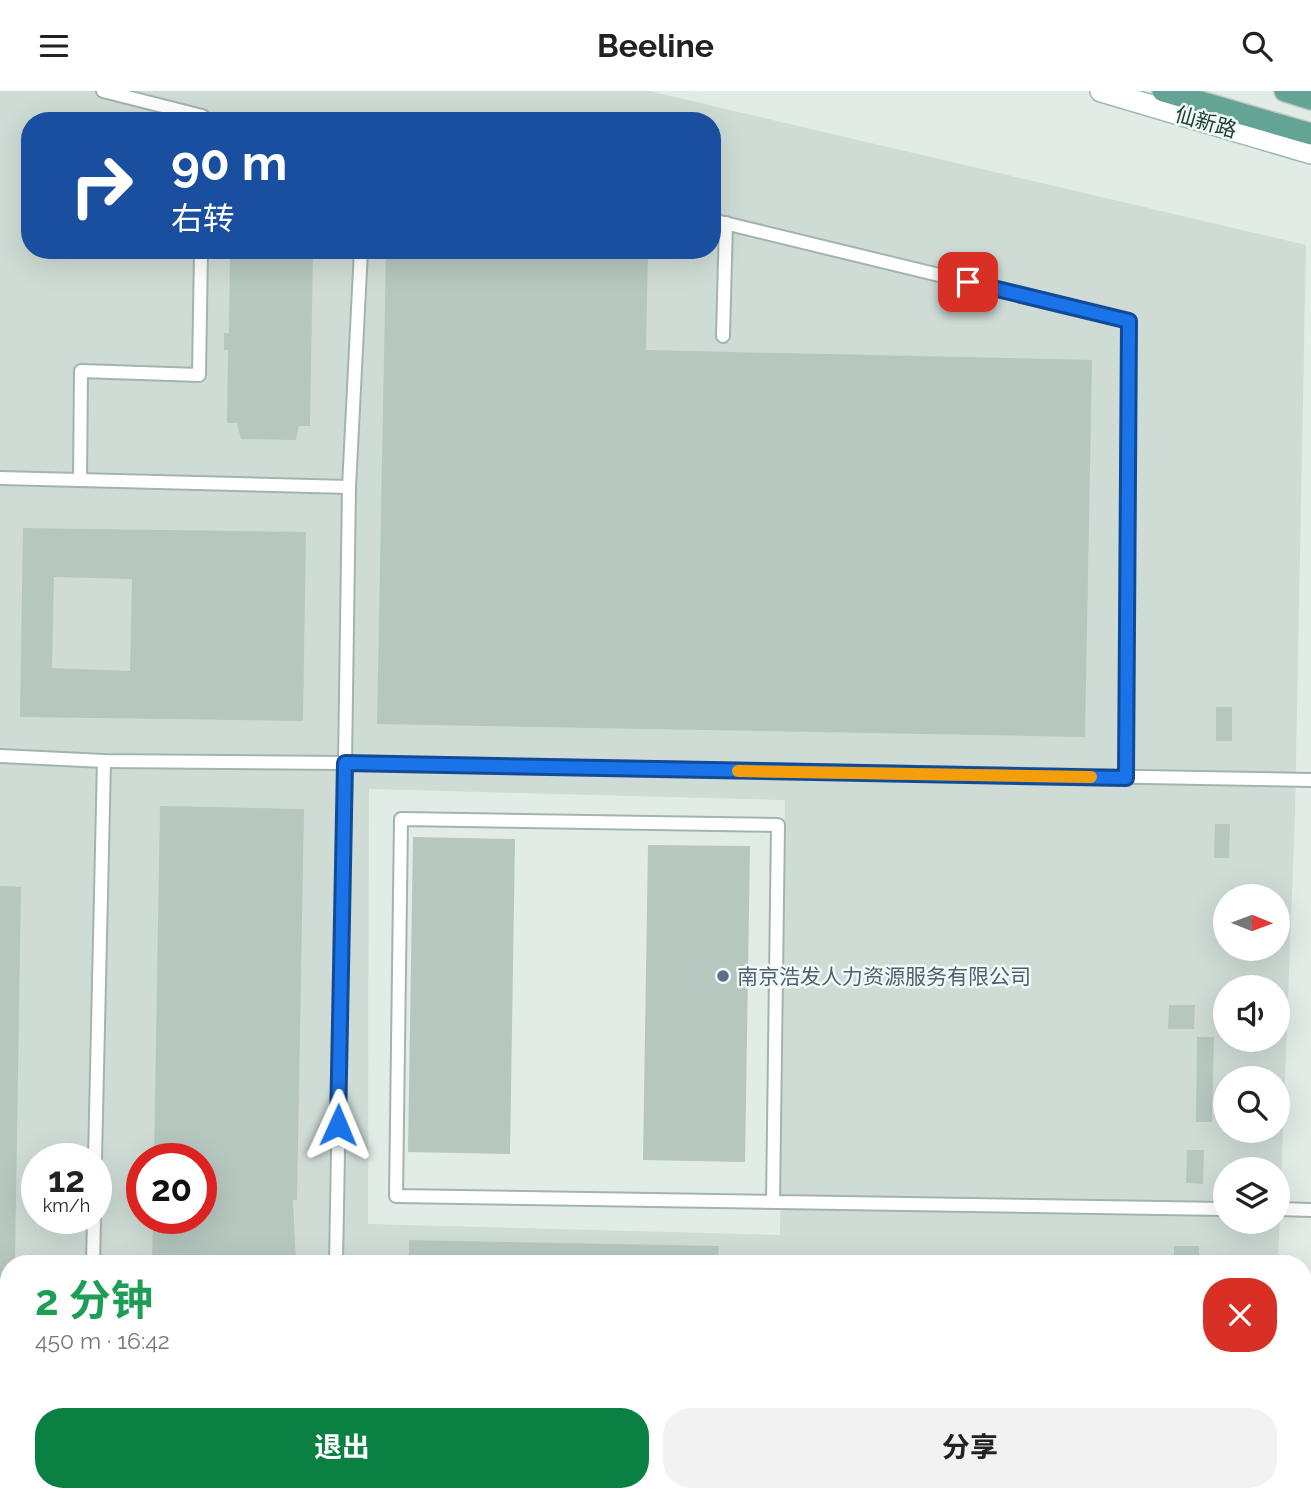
<!DOCTYPE html>
<html lang="zh">
<meta charset="utf-8">
<style>
:root{--surface:#fff;--page:#f2f2f2;--text:#222;--muted:#767676;--accent:#0b8043}
body{margin:0;font-family:Raleway,"Noto Sans SC",sans-serif;background:var(--page);color:var(--text);height:100vh;display:flex;flex-direction:column;font-size:26px;white-space:nowrap}
*{box-sizing:border-box;margin:0}
p{font-size:23px;color:var(--muted)}
.icon{flex:none;width:38px;height:38px;fill:none;stroke:currentColor;stroke-width:2;stroke-linecap:round;stroke-linejoin:round}
.map{position:relative;flex:1;overflow:hidden}
.side{position:absolute;left:0px;top:1164px;width:1312px;height:247px;display:flex;flex-direction:column;background:var(--surface);border-radius:28px 28px 0 0;box-shadow:0 7px 28px #0002}
.side>*{flex:none}
.top-card{position:absolute;left:21px;top:21px;width:700px;height:147px;border-radius:28px;box-shadow:0 7px 28px #0002;background:#1a4fa0;color:#fff;overflow:hidden}
.needle{width:46px;rotate:91deg}
.buttons{position:absolute;left:1213px;top:793px;display:grid;gap:14px}
.buttons a{display:grid;place-items:center;width:77px;height:77px;border-radius:50%;background:var(--surface);box-shadow:0 7px 28px #0002;font-size:35px}
.speed{position:absolute;left:21px;top:1052px;display:flex;gap:14px;font-size:35px;font-weight:700;text-align:center}
.speed>*{display:grid;place-content:center;width:91px;height:91px;border-radius:50%;background:var(--surface);box-shadow:0 7px 28px #0002;line-height:1}
.speed small{font-size:18px;font-weight:400}
.speed .limit{border:10px solid #d22;background:#fff;color:#111}
.pin{position:absolute;display:grid;place-items:center;width:60px;height:60px;color:#fff;margin:-30px;border-radius:14px;box-shadow:0 4px 10px #0006}
.me{position:absolute;width:77px;margin:-38px;rotate:1deg;stroke-linejoin:round;filter:drop-shadow(0 0 5px #0008)}
.turn{display:flex;align-items:center;gap:24px;height:147px;padding:0 35px;font-size:32px}
.turn .icon{width:91px;height:91px;stroke-width:2.5}
.turn b{display:block;font-size:49px;line-height:60px}
.round{display:grid;place-items:center;flex:none;width:74px;height:74px;border-radius:28px;background:var(--page)}
.overview{display:flex;align-items:center;justify-content:space-between;height:119px;padding:0 35px}
h1{font-size:42px;font-weight:700;line-height:52px;color:#1e9e55}
.cta{display:flex;gap:14px;margin-top:auto;padding:14px 35px}
.cta a{flex:1;height:80px;border-radius:28px;background:var(--accent);color:#fff;font-size:28px;font-weight:700;line-height:80px;text-align:center}
.cta a+a{background:var(--page);color:var(--text)}
header{display:flex;justify-content:space-between;align-items:center;height:91px;padding:0 35px;background:var(--surface);font-size:32px;font-weight:700}
.map>svg:first-child{display:block}
.built{fill:#cfdcd6;fill-rule:evenodd}
.building{fill:#b6c7c0;fill-rule:evenodd}
.lines{fill:none;stroke-linecap:round;stroke-linejoin:round}
.lane-casing{stroke:#a3b4ae;stroke-width:16}
.secondary-casing{stroke:#9eb9b0;stroke-width:24}
.primary-casing{stroke:#c1c9c7;stroke-width:24}
.lane{stroke:#fff;stroke-width:12}
.secondary{stroke:#fff;stroke-width:21}
.primary{stroke:#63a495;stroke-width:21}
.route-casing{stroke:#114b97;stroke-width:18}
.route{stroke:#1a73e8;stroke-width:12}
.slow{stroke:#f59e0b;stroke-width:12}
.service-dot{fill:#5c6f8a;stroke:#f1f9f5;stroke-width:2.5}
.labels{text-anchor:middle;dominant-baseline:central;stroke-width:5;stroke-linejoin:round;paint-order:stroke}
.street-label{font-size:21px;fill:#203e36;stroke:#f1f9f5}
.service-label{font-size:21px;fill:#4e5e75;stroke:#f1f9f5;text-anchor:start}
</style>
<header><svg class="icon" aria-label="menu" viewBox="0 0 24 24"><path d="M4 6h16M4 12h16M4 18h16"/></svg>Beeline<svg class="icon" aria-label="search" viewBox="0 0 24 24"><circle cx="10" cy="10" r="6"/><path d="M15 15l6 6"/></svg></header>
<div class="map">
<svg width="1311" height="1409" viewBox="0 0 1311 1409">
<rect width="100%" height="100%" fill="#e1ece7"/>
<!-- built -->
<g class="built">
<path d="M0 0H649L1306 154 1295 724 1278 1172H9V1402H255V1409H0ZM30 30H712V159H30ZM369 698 785 709 780 1144 368 1133ZM1225 805H1278V858H1225ZM1225 896H1278V948H1225ZM1225 987H1278V1040H1225ZM37 1068H96V1127H37ZM142 1068H201V1127H142ZM1225 1078H1278V1130H1225Z"/>
<rect x="367" y="1402" width="903" height="7"/>
</g>
<!-- building -->
<g class="building">
<polygon points="230,159 313,159 310,335 299,335 296,349 241,348 237,332 227,332 228,259 224,259 224,242 229,242"/>
<polygon points="386,159 648,163 646,259 1092,269 1085,646 377,633"/>
<path d="M23 437 306 441 303 630 20 626ZM54 486 132 488 130 580 52 577Z"/>
<rect x="1216" y="616" width="16" height="34"/>
<polygon points="160,715 304,718 297,1109 293,1109 296,1172 152,1172 153,1127 201,1127 201,1068 154,1068"/>
<polygon points="1215,733 1230,733 1229,767 1214,767"/>
<polygon points="413,746 515,748 510,1063 408,1061"/>
<polygon points="648,754 750,755 745,1071 643,1069"/>
<polygon points="0,795 21,796 15,1172 9,1172 9,1186 0,1186"/>
<polygon points="1169,914 1195,914 1194,938 1168,938"/>
<polygon points="1197,946 1214,946 1212,1031 1196,1031"/>
<polygon points="1187,1059 1204,1059 1203,1093 1186,1092"/>
<polygon points="409,1149 719,1155 718,1172 385,1172 385,1170 409,1170"/>
<rect x="1174" y="1155" width="25" height="17"/>
<polygon points="405,1402 714,1402 714,1409 404,1409"/>
</g>
<g class="lines">
<defs>
<g id="lane">
<polyline points="103,0 202,25 202,30"/>
<polyline points="712,129 1129,230 1126,687"/>
<polyline points="361,159 349,396 345,672 1311,689"/>
<polyline points="723,245 726,132"/>
<polyline points="0,387 349,396"/>
<polyline points="80,389 81,280 199,284 201,159"/>
<polyline points="0,665 104,670 345,672 336,1172"/>
<polyline points="95,1068 104,670"/>
<polyline points="773,1111 778,734 401,728 396,1105 1225,1118"/>
<polyline points="1278,1118 1311,1119"/>
<polyline points="93,1172 94,1127"/>
<polyline points="0,1324 9,1324"/>
<polyline points="765,1409 765,1402"/>
</g>
<polyline id="secondary" points="1101,0 1311,62"/>
<g id="primary">
<polyline points="1163,0 1311,43"/>
<polyline points="1285,0 1311,8"/>
</g>
</defs>
<!-- lane casing -->
<use href="#lane" class="lane-casing"/>
<!-- secondary casing -->
<use href="#secondary" class="secondary-casing"/>
<!-- primary casing -->
<use href="#primary" class="primary-casing"/>
<!-- lane -->
<use href="#lane" class="lane"/>
<!-- secondary -->
<use href="#secondary" class="secondary"/>
<!-- primary -->
<use href="#primary" class="primary"/>
</g>
<g class="lines">
<defs>
<polyline id="route" points="338,1034 345,672 1126,687 1129,230 968,191"/>
</defs>
<!-- route casing -->
<use href="#route" class="route-casing"/>
<!-- route -->
<use href="#route" class="route"/>
<!-- slow -->
<polyline class="slow" points="738,680 1091,686"/>
</g>
<!-- markers -->
<circle class="service-dot" cx="723" cy="885" r="7"/>
<g class="labels">
<!-- street labels -->
<g class="street-label">
<text transform="translate(1206 31) rotate(16)">仙新路</text>
</g>
<!-- service labels -->
<g class="service-label">
<text x="737" y="885">南京浩发人力资源服务有限公司</text>
</g>
</g>
</svg>
<div class="buttons">
<a><svg class="needle" viewBox="-14 -14 28 28"><path d="M0-13l5 13h-10z" fill="#e53935"/><path d="M0 13l5-13h-10z" fill="#767676"/></svg></a>
<a><svg class="icon" aria-label="sound" viewBox="0 0 24 24"><path d="M4 9h4l5-4v14l-5-4H4zM17 9q2 3 0 6"/></svg></a>
<a><svg class="icon" aria-label="search" viewBox="0 0 24 24"><circle cx="10" cy="10" r="6"/><path d="M15 15l6 6"/></svg></a>
<a><svg class="icon" aria-label="layers" viewBox="0 0 24 24"><path d="M12 4l9 5-9 5-9-5zM3 14l9 5 9-5"/></svg></a>
</div>
<div class="speed"><div>12<small>km/h</small></div><div class="limit">20</div></div>
<div class="pin" style="left:968px;top:191px;background:#d93025"><svg class="icon" aria-label="arrive" viewBox="0 0 24 24"><path d="M6 21V4h12l-3 4 3 4H6"/></svg></div>
<svg class="me" style="left:338px;top:1034px" viewBox="-20 -20 40 40"><path d="M0-17L14 15 0 8-14 15z" fill="#1a73e8" stroke="#fff" stroke-width="4"/></svg>
<div class="top-card">
<div class="turn"><svg class="icon" aria-label="right" viewBox="0 0 24 24"><path d="M7 20v-9h11M14 6l5 5-5 5"/></svg><div><b>90 m</b>右转</div></div>
</div>
<section class="side">
<div class="overview"><div><h1>2 分钟</h1><p>450 m · 16:42</p></div><a class="round" style="background:#d93025;color:#fff"><svg class="icon" aria-label="close" viewBox="0 0 24 24"><path d="M6 6l12 12M18 6L6 18"/></svg></a></div>
<div class="cta"><a>退出</a><a>分享</a></div>
</section>
</div>
